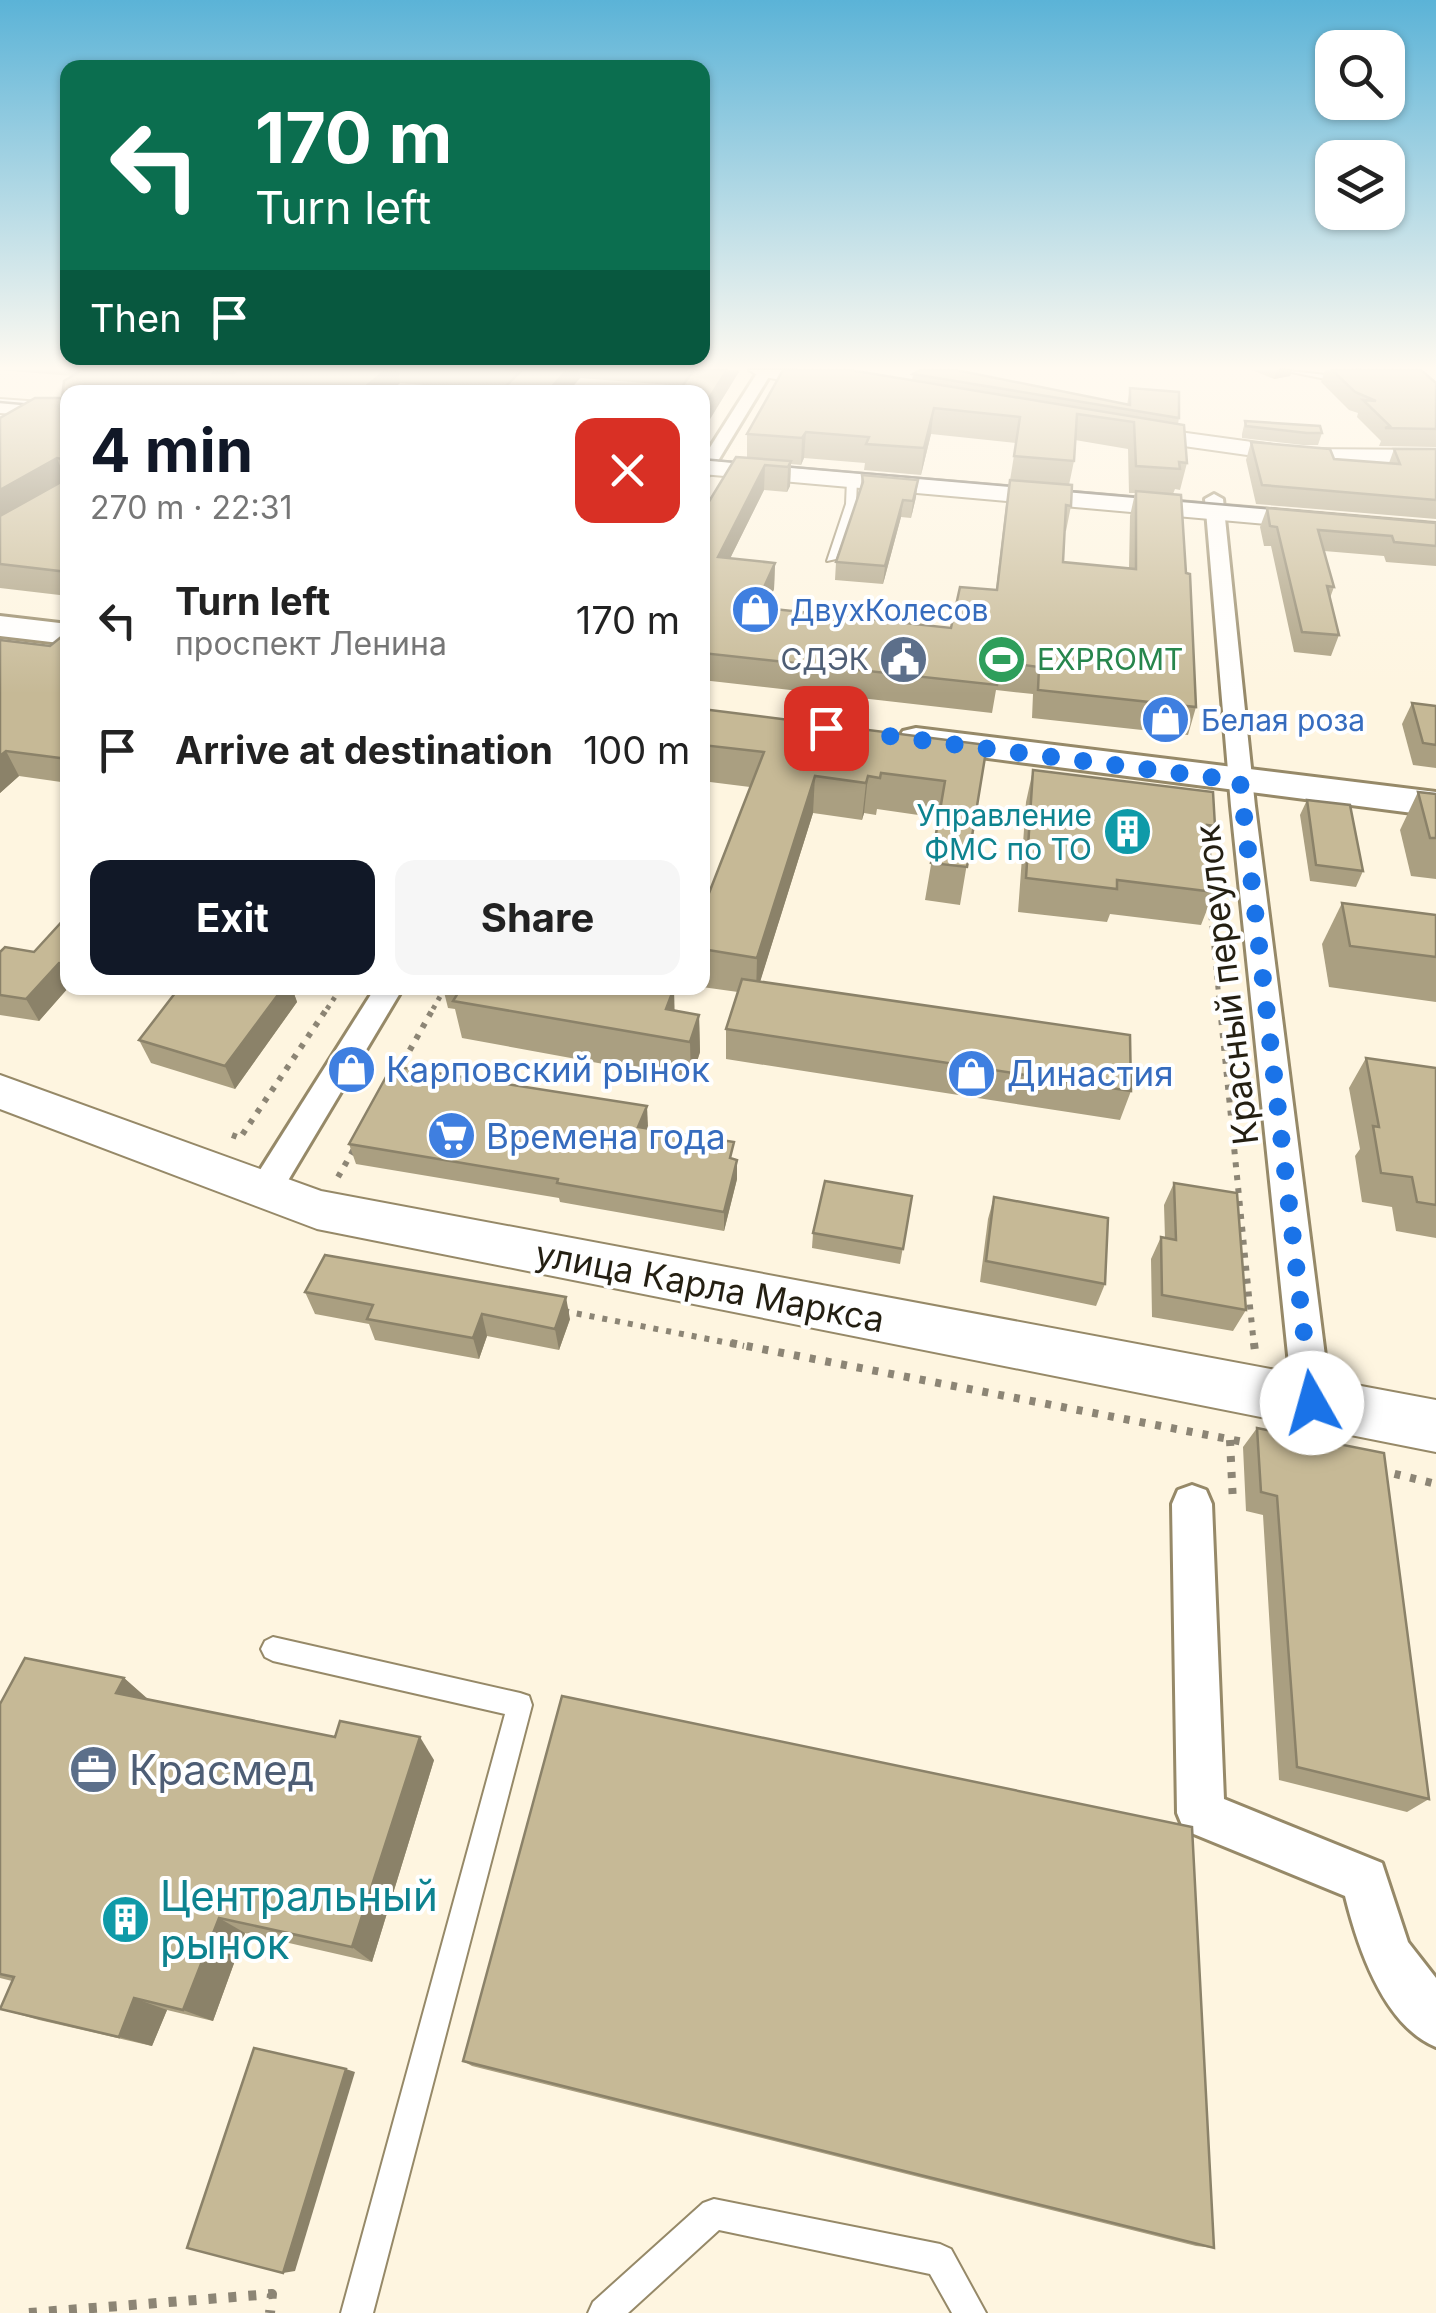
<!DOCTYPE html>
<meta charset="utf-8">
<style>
:root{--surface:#fff;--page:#f6f6f6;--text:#222;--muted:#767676;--accent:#111827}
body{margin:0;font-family:Inter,sans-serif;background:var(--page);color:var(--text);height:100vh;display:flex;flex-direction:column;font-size:38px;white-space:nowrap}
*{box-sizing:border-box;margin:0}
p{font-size:32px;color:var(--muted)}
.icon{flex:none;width:55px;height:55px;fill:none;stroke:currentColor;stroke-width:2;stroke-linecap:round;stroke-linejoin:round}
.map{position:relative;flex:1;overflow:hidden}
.side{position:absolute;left:60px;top:385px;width:650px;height:610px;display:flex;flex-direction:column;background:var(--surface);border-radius:20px;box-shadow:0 2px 8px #0004}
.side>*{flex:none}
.banner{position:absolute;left:60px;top:60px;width:650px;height:305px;border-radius:20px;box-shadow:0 2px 8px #0004;background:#0b6e4f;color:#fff;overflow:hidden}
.buttons{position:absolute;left:1315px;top:30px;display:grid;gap:20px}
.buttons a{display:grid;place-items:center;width:90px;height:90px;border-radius:20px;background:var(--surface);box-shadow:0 2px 8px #0004;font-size:50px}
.pin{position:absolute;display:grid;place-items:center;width:85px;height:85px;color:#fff;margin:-42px;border-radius:20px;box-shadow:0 5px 15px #0006}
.me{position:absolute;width:110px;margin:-55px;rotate:353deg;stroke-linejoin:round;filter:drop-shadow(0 0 8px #0008)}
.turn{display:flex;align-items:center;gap:35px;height:210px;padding:0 30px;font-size:45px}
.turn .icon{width:130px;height:130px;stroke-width:2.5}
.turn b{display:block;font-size:70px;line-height:85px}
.then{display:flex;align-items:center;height:95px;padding:0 30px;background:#0003;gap:20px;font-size:38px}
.round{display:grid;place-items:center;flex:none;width:105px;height:105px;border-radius:20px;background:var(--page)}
.head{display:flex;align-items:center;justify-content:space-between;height:170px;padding:0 30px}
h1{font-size:60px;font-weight:700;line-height:75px;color:var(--accent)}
.button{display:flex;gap:20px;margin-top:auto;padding:20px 30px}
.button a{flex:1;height:115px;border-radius:20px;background:var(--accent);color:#fff;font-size:40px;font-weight:700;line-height:115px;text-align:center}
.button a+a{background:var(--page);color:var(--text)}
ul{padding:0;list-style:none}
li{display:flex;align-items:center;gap:30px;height:130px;padding:0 30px}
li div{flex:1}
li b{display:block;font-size:38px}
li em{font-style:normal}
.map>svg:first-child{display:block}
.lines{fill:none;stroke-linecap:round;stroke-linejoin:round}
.lane-casing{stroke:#968968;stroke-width:4}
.street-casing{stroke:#968968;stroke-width:6}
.secondary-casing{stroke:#968968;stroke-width:4}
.primary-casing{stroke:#968968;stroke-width:6}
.path-far3{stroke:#8c8575;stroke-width:5;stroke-dasharray:4 6;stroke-linecap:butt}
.path-far2{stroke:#8c8575;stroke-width:6;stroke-dasharray:5 8;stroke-linecap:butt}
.path-far1{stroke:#8c8575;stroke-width:8;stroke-dasharray:6 10;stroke-linecap:butt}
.path{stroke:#8c8575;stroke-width:10;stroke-dasharray:8 12;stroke-linecap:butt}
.lane{fill:#fff;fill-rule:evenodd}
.street{fill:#fff;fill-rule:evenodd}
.secondary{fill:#fff;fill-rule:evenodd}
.primary{fill:#fff;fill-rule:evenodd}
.tram{stroke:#5d5748;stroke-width:2.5}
.wall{fill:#aa9f81;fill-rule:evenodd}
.shaded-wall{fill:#8b8269}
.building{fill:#c6b996;stroke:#8b8269;stroke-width:2.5}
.route{stroke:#1a73e8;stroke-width:18;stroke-dasharray:0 32.4}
.labels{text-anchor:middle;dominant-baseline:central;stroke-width:8;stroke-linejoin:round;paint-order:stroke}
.far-shop-label{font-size:30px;fill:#366cbe;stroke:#fff;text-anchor:start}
.far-service-label{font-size:30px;fill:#4e5e75;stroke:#fff;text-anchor:end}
.far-leisure-label{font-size:30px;fill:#27864d;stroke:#fff;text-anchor:start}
.far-culture-label{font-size:30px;fill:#0d838f;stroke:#fff;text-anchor:end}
.street-label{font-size:35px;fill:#241f12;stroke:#fff}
.shop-label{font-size:35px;fill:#366cbe;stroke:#fff;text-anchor:start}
.near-service-label{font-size:42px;fill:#4e5e75;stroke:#fff;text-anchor:start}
.near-culture-label{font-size:42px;fill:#0d838f;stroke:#fff;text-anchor:start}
</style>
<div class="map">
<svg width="1436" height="2313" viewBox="0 0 1436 2313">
<rect width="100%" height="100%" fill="#fef5e0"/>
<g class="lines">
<defs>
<g id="lane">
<polygon points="1281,370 1326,375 1360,370 1326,379"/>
<polygon points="852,477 857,480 856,504 836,559 827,561 846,504 847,480"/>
<polygon points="273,1637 520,1693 529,1696 532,1705 373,2313 341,2313 505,1714 273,1661 265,1657 261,1649 265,1641"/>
<polygon points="714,2199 940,2244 951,2249 986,2313 952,2313 930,2274 719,2230 628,2313 588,2313 593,2302 703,2203"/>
</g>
<g id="street">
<polygon points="759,370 773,370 710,474 702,479 702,460"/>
<polygon points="1214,494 1223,499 1255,806 1331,1403 1326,1415 1312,1420 1298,1415 1293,1403 1231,806 1205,499"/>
<polygon points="375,988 403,988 277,1199 265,1203 253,1199 248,1190 253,1181"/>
<path d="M1192 1485 1206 1490 1212 1504 1224 1799 1382 1863 1408 1942 1436 1978V2047C1383 2025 1358 1948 1345 1896L1184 1830 1177 1813 1172 1504 1178 1490Z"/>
</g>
<g id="secondary">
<polygon points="749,370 792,370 851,381 854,386 843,392 759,376"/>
<polygon points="0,399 68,404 68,418 0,413"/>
<polygon points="1121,424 1303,449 1436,450 1436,464 1303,463 1113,436 1110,431 1113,426"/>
<polygon points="702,460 1436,523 1436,539 702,474"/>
<polygon points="0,1075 321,1191 1436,1400 1436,1452 317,1229 0,1109"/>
</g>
<g id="primary">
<polygon points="0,616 68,624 68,644 0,636"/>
<polygon points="916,728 1436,792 1436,816 903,747 898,739 903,731"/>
</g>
</defs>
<!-- lane casing -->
<use href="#lane" class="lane-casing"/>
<!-- street casing -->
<use href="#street" class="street-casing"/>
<!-- secondary casing -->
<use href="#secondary" class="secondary-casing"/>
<!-- primary casing -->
<use href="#primary" class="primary-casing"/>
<!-- path-far3 -->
<g class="path-far3">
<polyline points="1209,896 1220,1009"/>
<polyline points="327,1009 341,988"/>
<polyline points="433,1009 445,988"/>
</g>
<!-- path-far2 -->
<g class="path-far2">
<polyline points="1220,1007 1254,1346"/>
<polyline points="397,1073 434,1007"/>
<polyline points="232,1135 240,1138 328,1007"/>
<polyline points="338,1177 354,1149"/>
<polyline points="564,1311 744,1346"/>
</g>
<!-- path-far1 -->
<g class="path-far1">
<polyline points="731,1343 1254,1444"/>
<polyline points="1254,1343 1255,1351"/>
<polyline points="1230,1440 1233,1503"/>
<polyline points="1379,1470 1436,1484"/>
</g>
<!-- path -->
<polyline class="path" points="29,2313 272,2294 270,2313"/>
<!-- lane -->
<use href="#lane" class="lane"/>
<!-- street -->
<use href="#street" class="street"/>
<!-- secondary -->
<use href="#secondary" class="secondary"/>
<!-- primary -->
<use href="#primary" class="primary"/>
<!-- tram -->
<g class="tram">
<polyline points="0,402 68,408"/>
<polyline points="702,459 1436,523"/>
</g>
</g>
<!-- wall -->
<g class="wall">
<polygon points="0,370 740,370 702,432 683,386 580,378 568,392 500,392 502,391 400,383 389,392 68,392 68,596 0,588 0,418 62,398 72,376"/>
<polygon points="1252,370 1292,370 1290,376 1274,379"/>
<polygon points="1325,370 1421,370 1436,383 1436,447 1379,446 1381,441 1357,417 1358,413 1349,410 1321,382"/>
<path d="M913 374 1127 405 1130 388 1179 418 1178 424 1187 463 1180 490 1175 489 1173 494 1186 573 1196 707 1188 735 1032 718 1033 694 996 690 992 713 702 680V513L747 458V434L912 380ZM931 434 1016 443 1006 505 996 590 951 628 766 608 774 589 775 563 730 558 764 490 787 492 790 486 791 464 801 465 804 458 865 463 864 470 921 475ZM1075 440 1128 449 1129 493H1135L1130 516 1129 568 1063 562 1065 531H1066L1071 506 1069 485 1074 461Z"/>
<polygon points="1245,421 1322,433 1318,445 1303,445 1242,438 1242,434"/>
<polygon points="1251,442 1334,459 1389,463 1394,449 1436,449 1436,519 1256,504 1246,460"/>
<polygon points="862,475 916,497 911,518 901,517 883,584 835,580 836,562 860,490"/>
<polygon points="1267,508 1436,523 1436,566 1386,562 1384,556 1324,551 1334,587 1330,598 1339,635 1331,656 1294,652 1271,546 1264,546 1260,527"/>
<polygon points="68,638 68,783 19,776 0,793 0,640 50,646"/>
<polygon points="1412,703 1436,706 1436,768 1413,765 1402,724"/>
<polygon points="702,745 987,745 960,905 925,900 939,818 877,809 876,815 864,813 862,820 813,813 760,981 1131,1091 1120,1120 726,1059 726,1029 738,992 702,987 702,911 750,787 702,781"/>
<polygon points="1033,770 1215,826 1209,843 1214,892 1201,925 1110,914 1107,922 1018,912 1026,802"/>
<polygon points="1418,792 1436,794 1436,879 1411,876 1400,830"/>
<polygon points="1307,800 1363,871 1356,887 1310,881 1300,815"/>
<polygon points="1342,903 1436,915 1436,1002 1329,987 1322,944"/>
<polygon points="68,915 68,988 39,1021 0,1015 0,952 34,952"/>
<polygon points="179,988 292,988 297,1002 235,1089 151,1063 139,1040"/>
<polygon points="443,988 674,988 674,1011 699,1015 700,1052 691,1080 462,1038 455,1009 448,1008"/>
<polygon points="1366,1058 1436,1068 1436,1238 1396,1231 1392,1207 1362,1202 1355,1156 1360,1149 1349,1088"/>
<polygon points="647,1106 647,1129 737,1160 737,1179 724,1231 560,1202 559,1198 356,1164 349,1144"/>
<polygon points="1174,1183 1246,1310 1233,1331 1152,1317 1151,1259 1161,1237 1165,1238 1164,1205"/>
<polygon points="912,1196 900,1264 812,1248 813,1233"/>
<polygon points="994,1197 1105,1284 1096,1306 980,1282 988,1219"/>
<polygon points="305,1292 570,1319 559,1350 487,1336 479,1359 375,1340 369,1324 315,1314"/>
<polygon points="1257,1428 1429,1799 1407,1812 1279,1780 1263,1515 1246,1511 1243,1447"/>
<polygon points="124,1678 148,1699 434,1760 372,1962 245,1933 213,2021 167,2010 152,2046 39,2020 0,2009 12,1981 0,1978 0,1704"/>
<polygon points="463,2061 1214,2248 1196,2246 472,2066"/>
</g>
<!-- shaded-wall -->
<g class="shaded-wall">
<polygon points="214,370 242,370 220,389"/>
<polygon points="386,370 398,370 400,383 389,392 359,392"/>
<polygon points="567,370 579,370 580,378 568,392 547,392"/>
<polygon points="727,370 740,370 702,432 702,409"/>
<polygon points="1277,370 1292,370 1290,376 1274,379"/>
<polygon points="934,408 931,434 921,475 924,448"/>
<polygon points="806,432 804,458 801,465 802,438"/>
<polygon points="57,458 66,482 0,520 0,490"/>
<polygon points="791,461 790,486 787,492 788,467"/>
<polygon points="765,465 764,490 718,583 718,557"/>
<polygon points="918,480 916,497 911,518 913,501"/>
<polygon points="903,500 901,517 883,584 885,566"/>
<polygon points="775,563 774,589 754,633 755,607"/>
<polygon points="6,751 19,776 0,793 0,756"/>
<polygon points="815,776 813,813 756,995 757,958"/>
<polygon points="868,776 864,813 862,820 866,783"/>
<polygon points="59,963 68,980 68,988 39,1021 26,999"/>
<polygon points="283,988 292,988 297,1002 235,1089 225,1066"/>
<polygon points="674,988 675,1025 666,1009"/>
<polygon points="699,1015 700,1052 691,1080 690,1042"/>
<polygon points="647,1106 648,1126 640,1147 638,1127"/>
<polygon points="737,1160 737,1179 724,1231 724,1212"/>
<polygon points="566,1297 570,1319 559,1350 555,1329"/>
<polygon points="482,1314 487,1336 479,1359 473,1338"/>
<polygon points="124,1678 152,1703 116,1693"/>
<polygon points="420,1737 434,1760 372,1962 352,1947"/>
<polygon points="219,1918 245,1933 213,2021 183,2010"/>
<polygon points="134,1998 167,2010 152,2046 119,2037"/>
<polygon points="346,2069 355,2072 295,2271 283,2273"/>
</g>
<!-- building -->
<g class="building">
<polygon points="82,370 214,370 213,373 234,373 237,370 386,370 359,392 68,392 68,572 0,564 0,516 61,482 62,459 57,458 0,490 0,418 35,398 62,398 64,381"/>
<polygon points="505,370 567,370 547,392 500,392 521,371"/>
<polygon points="694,370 727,370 702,409 702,392 678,392"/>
<polygon points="783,370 850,370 1184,425 1187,463 1179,462 1180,469 1136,466 1134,422 1077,414 1074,461 1014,456 1020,417 934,408 924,448 866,444 869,437 806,432 802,438 747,434"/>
<polygon points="920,370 956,370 1130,405 1130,388 1179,392 1179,418 913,374"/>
<polygon points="1332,370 1421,370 1436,383 1436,429 1385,428 1390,426 1363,400 1376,401 1355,392"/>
<polygon points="1245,421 1320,426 1322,433 1307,433 1246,426"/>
<polygon points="1251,442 1330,449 1334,459 1400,464 1394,449 1436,449 1436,500 1262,485"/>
<polygon points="736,457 791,461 788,467 765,465 718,557 775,563 755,607 951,628 960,587 997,590 1010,480 1072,485 1071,506 1066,505 1063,562 1136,569 1136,491 1181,495 1186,573 1190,574 1196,707 1038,690 1039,667 1001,662 997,685 702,653 702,513"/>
<polygon points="862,475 918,480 913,501 903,500 885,566 836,562 863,482"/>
<polygon points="1267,508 1436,523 1436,546 1394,542 1392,536 1318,530 1334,587 1327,586 1339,635 1302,632 1277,527 1270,526"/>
<polygon points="61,637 68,638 68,759 6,751 0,756 0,640 50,646"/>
<polygon points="1412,703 1436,706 1436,745 1423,743"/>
<polygon points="702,709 987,745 967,867 931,863 945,781 881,773 880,778 868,776 866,783 815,776 757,958 702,949 702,911 764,752 702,745"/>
<polygon points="1033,770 1213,792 1215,826 1207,825 1214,892 1117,880 1117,889 1026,878"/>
<polygon points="1418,792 1436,794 1436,838 1430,838"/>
<polygon points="1307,800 1350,805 1363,871 1316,865"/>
<polygon points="1342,903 1436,915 1436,957 1350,946"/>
<polygon points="68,915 68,964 59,963 26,999 0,995 0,952 5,947 34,952"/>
<polygon points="742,979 1130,1035 1131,1091 726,1029"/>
<polygon points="179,988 283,988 225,1066 139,1040"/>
<polygon points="461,988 674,988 666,1009 699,1015 690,1042 453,1001"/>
<polygon points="1366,1058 1436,1068 1436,1205 1417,1202 1412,1177 1381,1173 1373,1126 1379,1127"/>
<polygon points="392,1066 647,1106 638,1127 734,1142 730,1158 737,1160 724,1212 557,1183 558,1179 349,1144"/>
<polygon points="825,1181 912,1196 903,1249 813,1233"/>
<polygon points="1174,1183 1237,1193 1246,1310 1162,1295 1161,1237 1176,1240"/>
<polygon points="994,1197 1108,1218 1105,1284 986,1261"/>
<polygon points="325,1255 566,1297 555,1329 482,1314 473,1338 367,1319 373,1305 305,1292"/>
<polygon points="1257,1428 1384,1453 1429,1799 1297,1767 1277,1496 1261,1492"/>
<polygon points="25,1658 124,1678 116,1693 335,1737 340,1721 420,1737 352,1947 219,1918 183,2010 134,1998 119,2037 0,2009 14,1977 0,1974 0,1704"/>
<polygon points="562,1696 1192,1827 1214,2248 463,2061"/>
<polygon points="254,2048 346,2069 283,2273 187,2248"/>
</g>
<!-- sky -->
<linearGradient id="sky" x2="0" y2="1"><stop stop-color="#5bb3d7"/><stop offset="0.53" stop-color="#fffaf1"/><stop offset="1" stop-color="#fffaf1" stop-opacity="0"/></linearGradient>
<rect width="1436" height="694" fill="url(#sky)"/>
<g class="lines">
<!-- route -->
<polyline class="route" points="826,728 1240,781 1312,1403"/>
</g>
<!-- icons -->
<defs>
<symbol id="shop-disc" viewBox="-11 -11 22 22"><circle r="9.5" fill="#3f7fe0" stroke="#fff"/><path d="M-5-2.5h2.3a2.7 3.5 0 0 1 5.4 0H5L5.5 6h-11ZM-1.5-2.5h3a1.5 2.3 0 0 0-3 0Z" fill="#fff"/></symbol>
<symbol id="civic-disc" viewBox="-11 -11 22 22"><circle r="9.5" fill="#5c6f8a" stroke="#fff"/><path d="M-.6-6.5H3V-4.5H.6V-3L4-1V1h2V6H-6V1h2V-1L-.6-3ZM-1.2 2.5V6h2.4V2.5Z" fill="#fff"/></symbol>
<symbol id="stadium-disc" viewBox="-11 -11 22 22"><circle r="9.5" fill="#2e9e5b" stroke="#fff"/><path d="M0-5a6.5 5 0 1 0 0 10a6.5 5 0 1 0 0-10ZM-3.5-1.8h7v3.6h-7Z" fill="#fff"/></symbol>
<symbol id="building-disc" viewBox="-11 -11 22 22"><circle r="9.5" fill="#0f9aa8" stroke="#fff"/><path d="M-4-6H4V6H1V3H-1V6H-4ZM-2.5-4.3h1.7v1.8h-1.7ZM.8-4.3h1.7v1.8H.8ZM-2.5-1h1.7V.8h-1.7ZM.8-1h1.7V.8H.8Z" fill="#fff"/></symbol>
<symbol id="supermarket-disc" viewBox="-11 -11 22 22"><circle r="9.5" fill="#3f7fe0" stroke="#fff"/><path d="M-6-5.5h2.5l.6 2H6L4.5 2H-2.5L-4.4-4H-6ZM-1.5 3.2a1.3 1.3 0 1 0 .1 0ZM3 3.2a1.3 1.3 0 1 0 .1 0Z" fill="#fff"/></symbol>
<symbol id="office-disc" viewBox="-11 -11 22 22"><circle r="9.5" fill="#5c6f8a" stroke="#fff"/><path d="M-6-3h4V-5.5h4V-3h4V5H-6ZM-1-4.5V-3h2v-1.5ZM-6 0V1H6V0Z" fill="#fff"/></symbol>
</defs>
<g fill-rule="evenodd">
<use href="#shop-disc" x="728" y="582" width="55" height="55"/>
<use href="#civic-disc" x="876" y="632" width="55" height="55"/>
<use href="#stadium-disc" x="974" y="632" width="55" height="55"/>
<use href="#shop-disc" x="1138" y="692" width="55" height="55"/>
<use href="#building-disc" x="1100" y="804" width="55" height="55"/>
<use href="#shop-disc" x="324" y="1042" width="55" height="55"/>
<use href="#shop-disc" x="944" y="1046" width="55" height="55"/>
<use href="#supermarket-disc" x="424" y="1108" width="55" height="55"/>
<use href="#office-disc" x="66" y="1742" width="55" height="55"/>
<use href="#building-disc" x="98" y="1892" width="55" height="55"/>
</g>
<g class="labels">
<!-- far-shop labels -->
<g class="far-shop-label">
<text x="790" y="610">ДвухКолесов</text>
<text x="1201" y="720">Белая роза</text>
</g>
<!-- far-service labels -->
<g class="far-service-label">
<text x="869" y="659">СДЭК</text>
</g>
<!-- far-leisure labels -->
<g class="far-leisure-label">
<text x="1037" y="659">EXPROMT</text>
</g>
<!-- far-culture labels -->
<g class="far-culture-label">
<text x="1092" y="815">Управление<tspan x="1092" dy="34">ФМС по ТО</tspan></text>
</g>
<!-- street labels -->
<g class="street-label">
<text transform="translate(1226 985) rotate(-97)">Красный переулок</text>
<text transform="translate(710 1286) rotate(11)">улица Карла Маркса</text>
</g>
<!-- shop labels -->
<g class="shop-label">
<text x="386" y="1069">Карповский рынок</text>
<text x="1007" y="1073">Династия</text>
<text x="486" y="1136">Времена года</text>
</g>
<!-- near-service labels -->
<g class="near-service-label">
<text x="129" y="1769">Красмед</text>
</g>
<!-- near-culture labels -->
<g class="near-culture-label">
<text x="160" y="1895">Центральный<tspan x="160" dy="48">рынок</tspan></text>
</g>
</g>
</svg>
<div class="buttons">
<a><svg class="icon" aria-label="search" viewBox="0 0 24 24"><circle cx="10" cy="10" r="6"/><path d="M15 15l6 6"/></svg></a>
<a><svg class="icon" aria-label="layers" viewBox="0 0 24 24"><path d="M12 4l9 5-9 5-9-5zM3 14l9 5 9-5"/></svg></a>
</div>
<div class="pin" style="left:826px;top:728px;background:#d93025"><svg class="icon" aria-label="arrive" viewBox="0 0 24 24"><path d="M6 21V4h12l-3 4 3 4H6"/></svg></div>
<svg class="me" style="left:1312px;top:1403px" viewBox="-20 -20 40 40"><circle r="19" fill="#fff"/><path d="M0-13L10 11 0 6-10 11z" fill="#1a73e8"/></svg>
<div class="banner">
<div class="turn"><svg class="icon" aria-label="left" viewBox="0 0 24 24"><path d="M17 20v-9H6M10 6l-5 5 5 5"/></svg><div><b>170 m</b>Turn left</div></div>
<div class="then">Then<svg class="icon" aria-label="arrive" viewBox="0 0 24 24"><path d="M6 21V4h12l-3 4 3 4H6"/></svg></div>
</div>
<section class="side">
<div class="head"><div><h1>4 min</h1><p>270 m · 22:31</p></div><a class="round" style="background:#d93025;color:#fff"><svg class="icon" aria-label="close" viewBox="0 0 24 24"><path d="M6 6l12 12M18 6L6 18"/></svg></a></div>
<ul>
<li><svg class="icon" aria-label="left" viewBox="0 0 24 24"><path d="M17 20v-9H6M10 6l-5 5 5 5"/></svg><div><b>Turn left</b><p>проспект Ленина</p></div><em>170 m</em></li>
<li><svg class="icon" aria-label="arrive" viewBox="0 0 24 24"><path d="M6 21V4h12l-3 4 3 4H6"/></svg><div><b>Arrive at destination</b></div><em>100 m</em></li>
</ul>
<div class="button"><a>Exit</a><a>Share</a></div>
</section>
</div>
